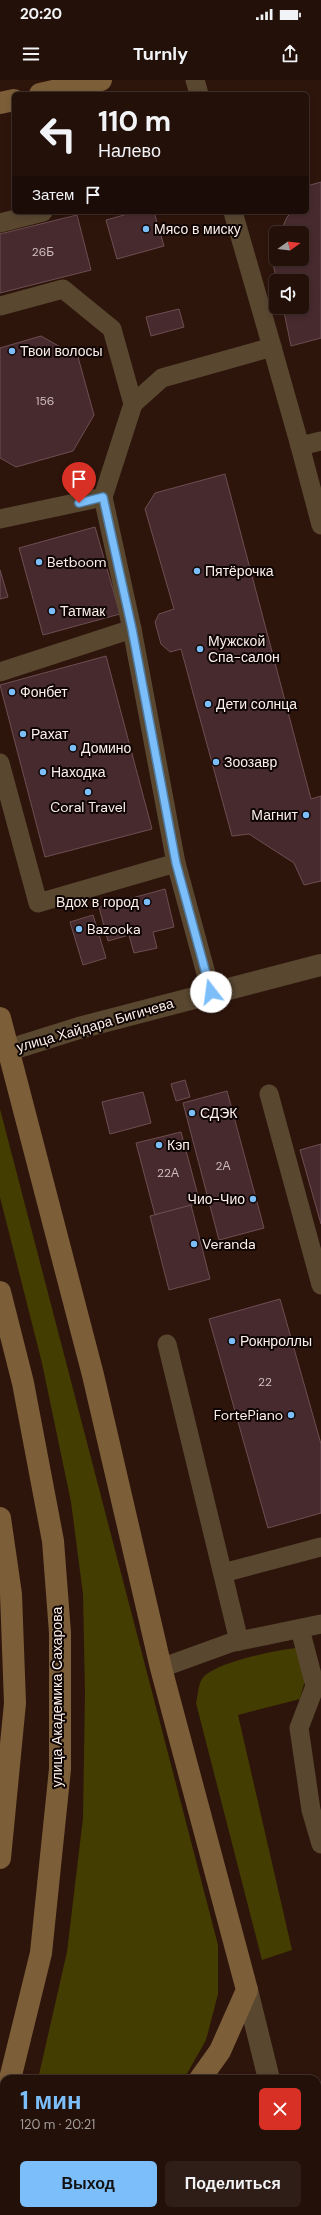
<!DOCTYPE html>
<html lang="ru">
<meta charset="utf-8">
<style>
:root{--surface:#221009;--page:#2e1e17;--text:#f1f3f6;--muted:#a29d9c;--line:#3f302a;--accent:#7cbef9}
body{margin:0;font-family:"DM Sans",sans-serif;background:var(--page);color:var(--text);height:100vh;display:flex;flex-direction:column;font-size:15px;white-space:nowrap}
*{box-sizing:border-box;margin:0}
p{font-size:13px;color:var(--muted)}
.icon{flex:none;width:22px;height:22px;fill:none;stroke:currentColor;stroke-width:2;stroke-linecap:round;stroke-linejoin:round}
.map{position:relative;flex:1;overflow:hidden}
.sheet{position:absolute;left:0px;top:1995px;width:321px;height:140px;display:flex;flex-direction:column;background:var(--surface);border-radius:12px 12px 0 0;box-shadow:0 2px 6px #0003,0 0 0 1px var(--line)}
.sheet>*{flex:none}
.hud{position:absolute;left:12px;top:12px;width:297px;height:122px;border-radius:6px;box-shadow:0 2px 6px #0003,0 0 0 1px var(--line);background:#221009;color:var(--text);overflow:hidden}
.needle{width:26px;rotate:75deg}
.controls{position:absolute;left:269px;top:146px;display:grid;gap:8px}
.controls a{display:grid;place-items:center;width:40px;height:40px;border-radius:6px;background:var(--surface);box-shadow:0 2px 6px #0003,0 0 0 1px var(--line);font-size:20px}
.pin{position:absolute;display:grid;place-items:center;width:34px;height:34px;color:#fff;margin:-41px -17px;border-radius:50% 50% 50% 0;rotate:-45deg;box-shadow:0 0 4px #0007}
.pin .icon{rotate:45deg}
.me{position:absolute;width:44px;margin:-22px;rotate:345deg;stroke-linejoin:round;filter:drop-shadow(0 0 3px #0008)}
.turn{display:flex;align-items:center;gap:14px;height:84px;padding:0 20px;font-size:18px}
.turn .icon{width:52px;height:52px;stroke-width:2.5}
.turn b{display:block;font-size:28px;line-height:34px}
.then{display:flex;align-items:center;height:38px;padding:0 20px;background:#0003;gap:8px;font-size:15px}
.round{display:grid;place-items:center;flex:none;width:42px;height:42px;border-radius:6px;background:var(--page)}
.head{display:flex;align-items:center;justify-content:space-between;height:68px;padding:0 20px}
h1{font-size:24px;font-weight:700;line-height:30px;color:var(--accent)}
.cta{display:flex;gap:8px;margin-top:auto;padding:8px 20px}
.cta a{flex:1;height:46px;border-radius:6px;background:var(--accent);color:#111;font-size:16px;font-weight:700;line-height:46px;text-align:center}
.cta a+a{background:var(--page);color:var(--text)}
.status{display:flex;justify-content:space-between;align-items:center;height:28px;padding:0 20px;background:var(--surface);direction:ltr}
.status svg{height:11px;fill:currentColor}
header{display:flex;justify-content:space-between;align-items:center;height:52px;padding:0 20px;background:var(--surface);font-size:18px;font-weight:700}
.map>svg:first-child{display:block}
.green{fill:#443d01}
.building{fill:#472a2e;stroke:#6d4e52}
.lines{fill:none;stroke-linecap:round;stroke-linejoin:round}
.lane{stroke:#594730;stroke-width:19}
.street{stroke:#594730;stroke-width:22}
.secondary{stroke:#7c5e39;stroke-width:22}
.route-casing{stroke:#517ca2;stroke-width:10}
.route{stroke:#7cbef9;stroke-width:7}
.poi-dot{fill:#7cbef9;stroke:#0f0503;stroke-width:1.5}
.labels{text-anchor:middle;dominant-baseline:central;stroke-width:4;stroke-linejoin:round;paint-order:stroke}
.number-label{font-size:12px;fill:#d0beba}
.poi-label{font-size:14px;fill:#fdefe9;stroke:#0f0503;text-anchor:start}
.street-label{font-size:14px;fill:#fdefe9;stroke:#0f0503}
</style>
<div class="status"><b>20:20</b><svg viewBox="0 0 49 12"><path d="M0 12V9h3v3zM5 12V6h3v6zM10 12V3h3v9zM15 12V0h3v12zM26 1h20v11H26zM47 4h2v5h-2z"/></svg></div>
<header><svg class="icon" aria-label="menu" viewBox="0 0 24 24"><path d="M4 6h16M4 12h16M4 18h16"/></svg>Turnly<svg class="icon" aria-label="share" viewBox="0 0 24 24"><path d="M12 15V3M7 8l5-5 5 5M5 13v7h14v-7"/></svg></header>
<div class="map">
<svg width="321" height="2135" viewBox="0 0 321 2135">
<rect width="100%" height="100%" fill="#2e150c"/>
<!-- green -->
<g class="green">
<polygon points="0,1029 218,1865 218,1914 206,1960 184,1999 38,1999 67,1872 83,1738 85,1613 83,1514 71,1422 42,1283 0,1117"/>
<path d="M296 1568 307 1592 300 1619 238 1635 292 1870 262 1880 196 1623C198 1616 198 1605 202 1599 212 1583 277 1570 296 1568Z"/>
<polygon points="4,2109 4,2131 76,2131 73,2135 0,2135 0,2121"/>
<polygon points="127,2131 290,2131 291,2135 123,2135"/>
</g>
<!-- building -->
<g class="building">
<polygon points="321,102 321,258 291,266 283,227 302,227 302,201 277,201 269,167 276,158 276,179 302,179 302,153 280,153 287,137 292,132 307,132 307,106"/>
<polygon points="135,132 154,132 164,166 117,179 106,140"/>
<polygon points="77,135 91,190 0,213 0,154"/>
<polygon points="179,229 184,247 151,256 146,237"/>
<polygon points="41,256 78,277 94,335 73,371 16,387 0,378 0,268"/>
<polygon points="225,394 311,719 321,716 321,801 304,805 294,783 249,754 232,756 181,569 170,572 161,564 155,542 159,534 174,529 145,429 155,413"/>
<polygon points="95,447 120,534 43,555 19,468"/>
<polygon points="0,490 8,517 0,519"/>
<polygon points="106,576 152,749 45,777 0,605"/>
<polygon points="165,809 174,847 153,852 157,868 134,873 129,855 108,861 99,827"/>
<polygon points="93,835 106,878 83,885 70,842"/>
<polygon points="185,1000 190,1017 176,1021 171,1004"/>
<polygon points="227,1011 264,1148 219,1160 183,1023"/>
<polygon points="143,1012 151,1043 110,1054 102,1022"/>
<polygon points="181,1052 200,1123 155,1135 136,1063"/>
<polygon points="321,1064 321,1144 300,1070"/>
<polygon points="191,1125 210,1199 169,1210 150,1136"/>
<polygon points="280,1219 321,1364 321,1433 268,1448 209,1239"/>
</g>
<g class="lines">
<!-- lane -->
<g class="lane">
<polyline points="195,0 199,14"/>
<polyline points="233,132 272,267"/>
<polyline points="0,143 43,132"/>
<polyline points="0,226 63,209 112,249 133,324 103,417 0,439"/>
<polyline points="133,324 162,298 272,267 300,366"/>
<polyline points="321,361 300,366 321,445"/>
<polyline points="103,417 132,549 176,783 211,912"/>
<polyline points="0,592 132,549"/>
<polyline points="0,683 38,823 176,783"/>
<polyline points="269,1014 321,1205"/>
<polyline points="167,1264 239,1561"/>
<polyline points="223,1493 321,1467"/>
<polyline points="300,1549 315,1606 299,1648 311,1730 321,1764"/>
<polyline points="161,1588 230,1563 321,1544"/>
</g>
<!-- street -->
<g class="street">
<polyline points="9,970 79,948 321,885"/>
<polyline points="247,1910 269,1999"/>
<polyline points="301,2131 302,2135"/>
</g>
<!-- secondary -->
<g class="secondary">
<polyline points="40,14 101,0"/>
<polyline points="0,23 14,20"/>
<polyline points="0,938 93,1295 161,1588 247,1910 220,1971 200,1999"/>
<polyline points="0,1212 23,1303 53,1461 60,1553 60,1689 41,1873 10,1999"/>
<polyline points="0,1438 11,1514 15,1623 0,1778"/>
<polyline points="0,2039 4,2022"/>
<polyline points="96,2135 99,2131"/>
</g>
</g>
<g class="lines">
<defs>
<polyline id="route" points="79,423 103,417 132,549 176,783 211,912"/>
</defs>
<!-- route casing -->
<use href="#route" class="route-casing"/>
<!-- route -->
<use href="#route" class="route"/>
</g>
<!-- markers -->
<g class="poi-dot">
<circle cx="146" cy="149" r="4"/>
<circle cx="12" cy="271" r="4"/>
<circle cx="39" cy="482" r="4"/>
<circle cx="197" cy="491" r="4"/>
<circle cx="52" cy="531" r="4"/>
<circle cx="200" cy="569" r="4"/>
<circle cx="12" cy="612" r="4"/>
<circle cx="208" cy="624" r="4"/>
<circle cx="23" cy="654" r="4"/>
<circle cx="73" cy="668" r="4"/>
<circle cx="216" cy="682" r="4"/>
<circle cx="43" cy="692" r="4"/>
<circle cx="88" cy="712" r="4"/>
<circle cx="306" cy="735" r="4"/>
<circle cx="147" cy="822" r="4"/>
<circle cx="79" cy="849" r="4"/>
<circle cx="192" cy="1033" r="4"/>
<circle cx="159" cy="1065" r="4"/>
<circle cx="253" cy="1119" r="4"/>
<circle cx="194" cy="1164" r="4"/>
<circle cx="232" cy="1261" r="4"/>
<circle cx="291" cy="1335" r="4"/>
</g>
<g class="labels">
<!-- number labels -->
<g class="number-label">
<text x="43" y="172">26Б</text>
<text x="45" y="321">156</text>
<text x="223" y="1086">2А</text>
<text x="168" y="1093">22А</text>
<text x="265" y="1302">22</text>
</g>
<!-- poi labels -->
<g class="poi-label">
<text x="154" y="149">Мясо в миску</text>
<text x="20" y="271">Твои волосы</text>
<text x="47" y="482">Betboom</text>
<text x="205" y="491">Пятёрочка</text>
<text x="60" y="531">Татмак</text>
<text x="208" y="561">Мужской<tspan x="208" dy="16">Спа-салон</tspan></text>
<text x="20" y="612">Фонбет</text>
<text x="216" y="624">Дети солнца</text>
<text x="31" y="654">Рахат</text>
<text x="81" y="668">Домино</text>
<text x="224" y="682">Зоозавр</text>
<text x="51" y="692">Находка</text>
<text x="88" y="727" text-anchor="middle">Coral Travel</text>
<text x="298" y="735" text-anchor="end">Магнит</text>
<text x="139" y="822" text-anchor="end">Вдох в город</text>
<text x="87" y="849">Bazooka</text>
<text x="200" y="1033">СДЭК</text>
<text x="167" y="1065">Кэп</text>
<text x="245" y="1119" text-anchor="end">Чио-Чио</text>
<text x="202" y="1164">Veranda</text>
<text x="240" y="1261">Рокнроллы</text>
<text x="283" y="1335" text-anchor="end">FortePiano</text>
</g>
<!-- street labels -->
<g class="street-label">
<text transform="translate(95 945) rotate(-16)">улица Хайдара Бигичева</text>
<text transform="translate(57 1617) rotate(-90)">улица Академика Сахарова</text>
</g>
</g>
</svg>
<div class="controls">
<a><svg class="needle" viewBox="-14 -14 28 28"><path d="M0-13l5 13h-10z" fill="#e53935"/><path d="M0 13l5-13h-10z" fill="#a29d9c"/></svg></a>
<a><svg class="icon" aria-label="sound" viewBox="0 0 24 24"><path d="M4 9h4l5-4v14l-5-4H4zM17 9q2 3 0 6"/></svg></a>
</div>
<div class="pin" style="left:79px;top:423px;background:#d93025"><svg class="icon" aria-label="arrive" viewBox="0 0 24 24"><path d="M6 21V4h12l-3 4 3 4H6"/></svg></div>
<svg class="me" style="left:211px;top:912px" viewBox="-20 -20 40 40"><circle r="19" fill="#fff"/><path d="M0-13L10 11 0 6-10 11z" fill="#7cbef9"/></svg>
<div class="hud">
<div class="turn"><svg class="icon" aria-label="left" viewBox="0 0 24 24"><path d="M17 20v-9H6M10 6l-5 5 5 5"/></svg><div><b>110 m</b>Налево</div></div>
<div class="then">Затем<svg class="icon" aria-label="arrive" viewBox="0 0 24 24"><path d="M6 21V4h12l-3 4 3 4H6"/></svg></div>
</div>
<section class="sheet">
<div class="head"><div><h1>1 мин</h1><p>120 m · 20:21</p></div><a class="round" style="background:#d93025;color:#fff"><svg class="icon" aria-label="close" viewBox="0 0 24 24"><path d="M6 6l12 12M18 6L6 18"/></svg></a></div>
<div class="cta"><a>Выход</a><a>Поделиться</a></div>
</section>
</div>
